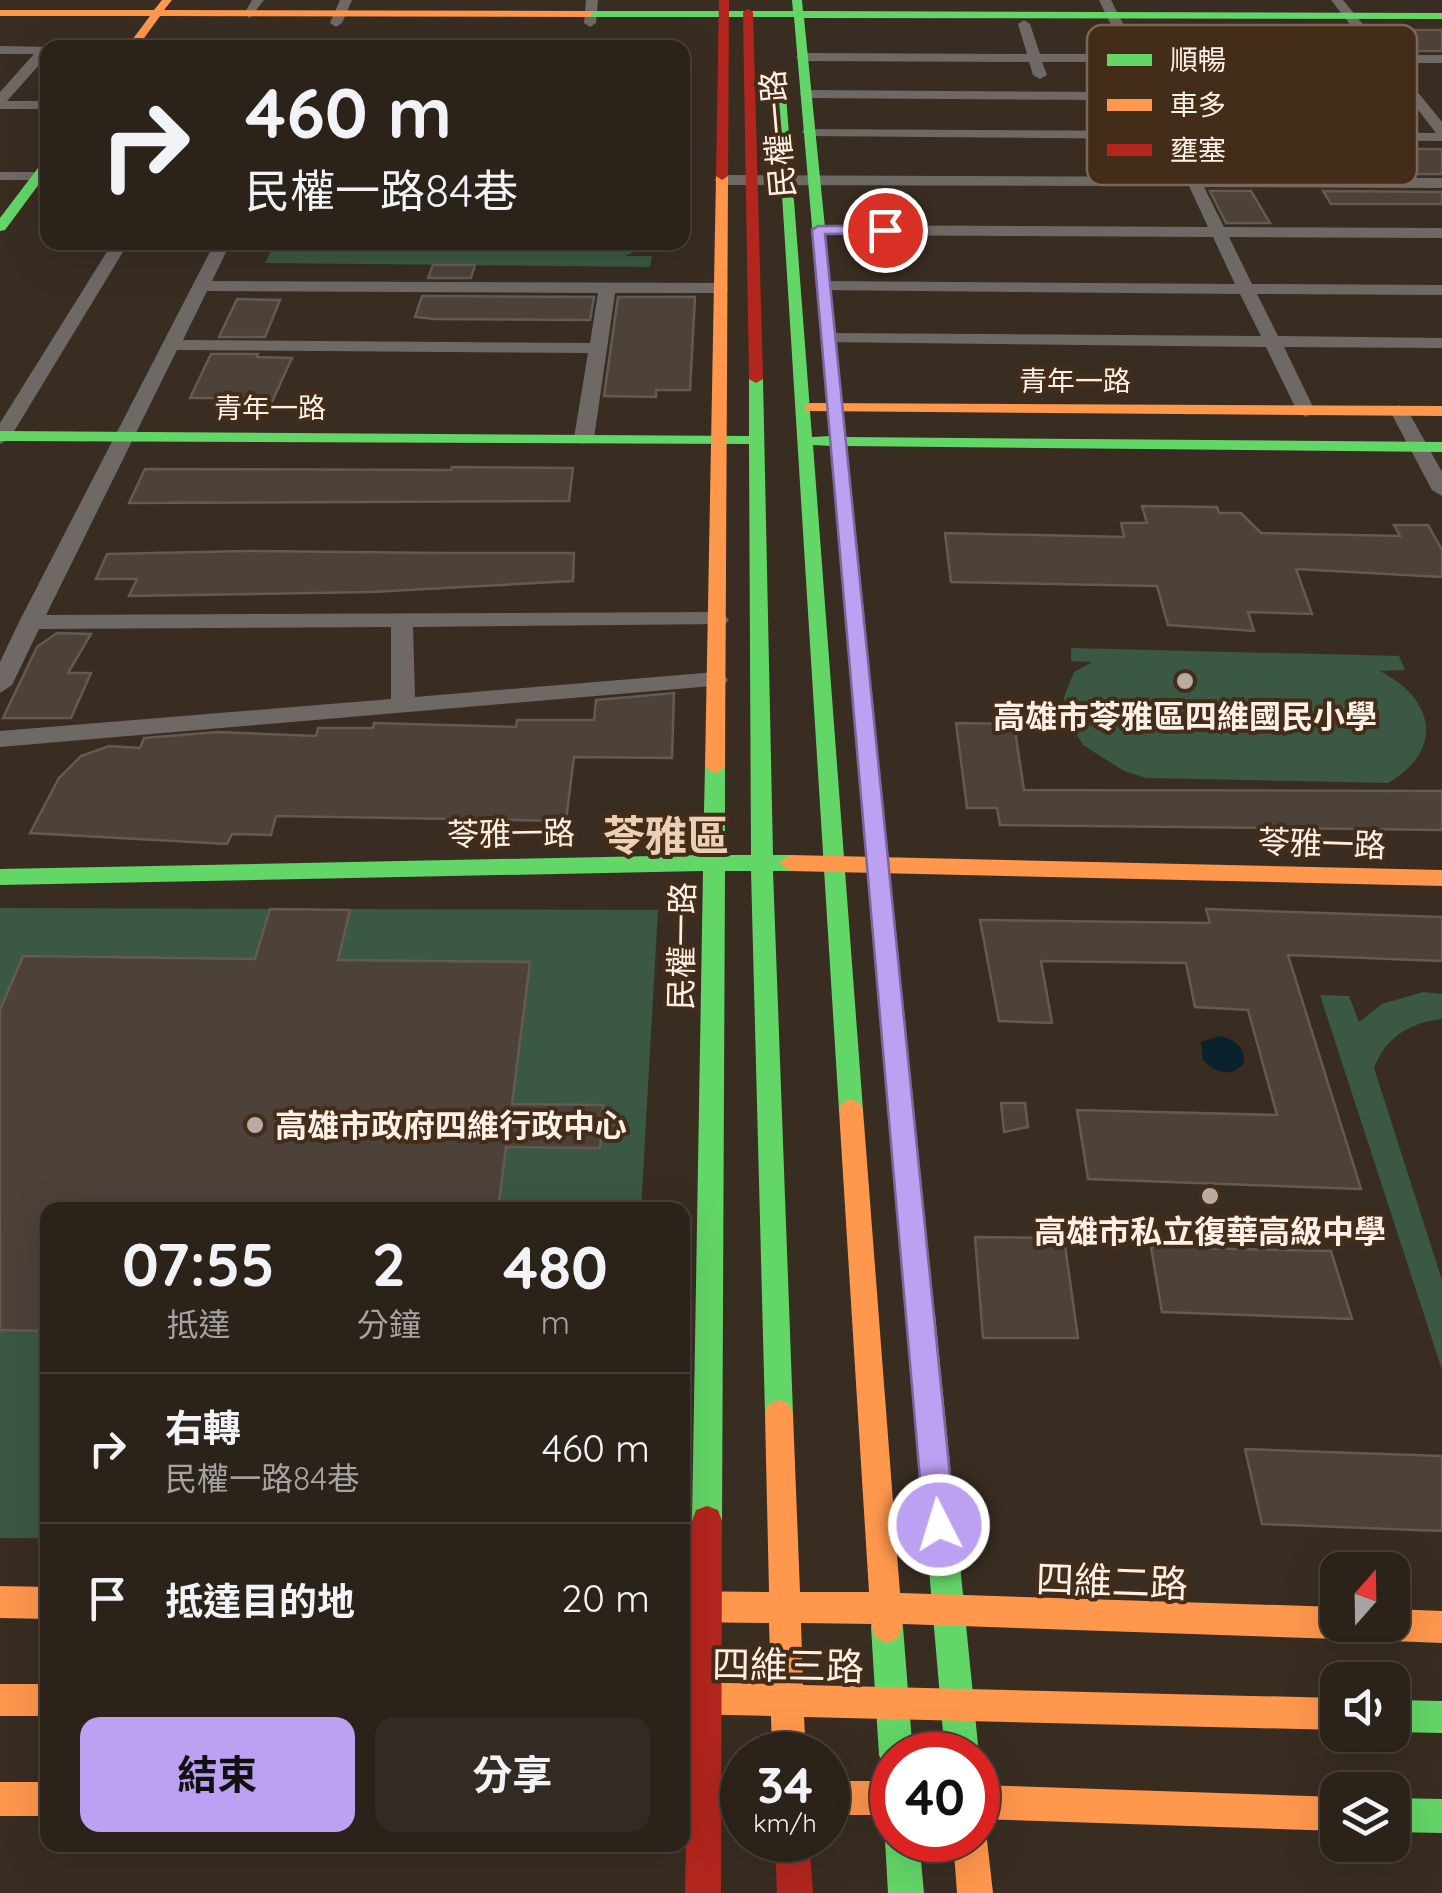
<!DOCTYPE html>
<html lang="zh-TW">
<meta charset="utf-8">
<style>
:root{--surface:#2b221a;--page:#332a23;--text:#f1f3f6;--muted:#a6a4a2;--line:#473f39;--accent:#bca0f2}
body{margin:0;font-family:Quicksand,"Noto Sans TC",sans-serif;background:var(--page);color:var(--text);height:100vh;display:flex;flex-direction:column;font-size:38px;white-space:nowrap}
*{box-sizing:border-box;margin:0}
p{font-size:32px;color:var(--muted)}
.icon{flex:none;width:55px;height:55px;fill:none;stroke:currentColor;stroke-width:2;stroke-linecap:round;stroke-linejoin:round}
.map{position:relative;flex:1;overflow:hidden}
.drawer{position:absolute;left:40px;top:1202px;width:650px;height:650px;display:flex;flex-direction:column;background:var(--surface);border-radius:20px;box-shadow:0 10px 40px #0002,0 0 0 2px var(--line)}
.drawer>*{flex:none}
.banner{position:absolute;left:40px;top:40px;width:650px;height:210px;border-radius:20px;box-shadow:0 10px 40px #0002,0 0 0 2px var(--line);background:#2b221a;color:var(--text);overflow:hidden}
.needle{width:65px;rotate:20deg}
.fabs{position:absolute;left:1320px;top:1552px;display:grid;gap:20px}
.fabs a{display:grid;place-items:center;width:90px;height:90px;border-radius:20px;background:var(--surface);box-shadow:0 10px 40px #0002,0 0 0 2px var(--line);font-size:50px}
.speed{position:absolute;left:720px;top:1732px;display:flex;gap:20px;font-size:50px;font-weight:700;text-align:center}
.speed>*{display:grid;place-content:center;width:130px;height:130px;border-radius:50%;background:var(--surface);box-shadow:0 10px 40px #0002,0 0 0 2px var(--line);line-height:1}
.speed small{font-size:25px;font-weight:400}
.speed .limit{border:15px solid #d22;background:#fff;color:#111}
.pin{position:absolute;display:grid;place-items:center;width:85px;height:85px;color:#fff;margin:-42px;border:5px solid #fff;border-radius:50%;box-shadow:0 2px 10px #0007}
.me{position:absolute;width:110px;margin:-55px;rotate:355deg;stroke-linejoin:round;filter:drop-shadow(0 0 8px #0008)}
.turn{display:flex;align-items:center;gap:35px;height:210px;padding:0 40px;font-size:45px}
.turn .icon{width:130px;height:130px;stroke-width:2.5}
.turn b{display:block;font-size:70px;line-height:85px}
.eta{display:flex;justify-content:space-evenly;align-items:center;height:170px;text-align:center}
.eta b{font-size:60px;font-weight:700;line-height:70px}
.cta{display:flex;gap:20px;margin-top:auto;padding:20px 40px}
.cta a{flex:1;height:115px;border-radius:20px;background:var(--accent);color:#111;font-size:40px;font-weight:700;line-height:115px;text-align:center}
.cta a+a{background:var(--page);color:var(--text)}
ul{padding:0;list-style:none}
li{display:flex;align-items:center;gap:30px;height:150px;padding:0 40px;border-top:2px solid var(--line)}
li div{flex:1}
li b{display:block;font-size:38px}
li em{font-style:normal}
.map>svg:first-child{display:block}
.green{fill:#3a5843}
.water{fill:#09222c}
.building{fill:#4d423a;stroke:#655a51;stroke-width:2.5}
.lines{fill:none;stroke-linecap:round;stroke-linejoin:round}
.street{fill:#6f6966;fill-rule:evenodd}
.fast{fill:#63d668;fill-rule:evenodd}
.slow{fill:#ff974d;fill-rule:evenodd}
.jam{fill:#b3261e;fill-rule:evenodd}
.route{fill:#bca0f2;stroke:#7a689d;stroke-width:2.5}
.poi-dot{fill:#b8aca2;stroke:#432c18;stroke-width:4}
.labels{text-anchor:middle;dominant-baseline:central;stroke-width:8;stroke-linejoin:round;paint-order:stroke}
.far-street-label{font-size:28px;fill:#fdf0e7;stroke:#432c18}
.street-label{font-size:32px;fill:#fdf0e7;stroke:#432c18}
.poi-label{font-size:32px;font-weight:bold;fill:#fdf0e7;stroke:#432c18}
.near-street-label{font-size:38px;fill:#fdf0e7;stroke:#432c18}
.district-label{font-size:42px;font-weight:bold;fill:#edceb7;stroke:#432c18}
.key{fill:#432c18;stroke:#7b6756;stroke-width:2.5}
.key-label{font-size:28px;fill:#fdf0e7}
</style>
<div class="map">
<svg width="1442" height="1893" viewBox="0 0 1442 1893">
<rect width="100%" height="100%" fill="#392d22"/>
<!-- green -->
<g class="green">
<polygon points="292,243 653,243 625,256 652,256 650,267 265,263 271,251 307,251"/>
<path d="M1071 648 1399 656 1405 670 1380 671C1438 701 1442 752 1388 783L1146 778 1124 771 1083 745 1065 714 1064 697 1074 672 1092 662 1071 661Z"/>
<polygon points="0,908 658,910 641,1210 48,1210 47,1538 0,1538"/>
<path d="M1423 992 1442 994V1019C1409 1023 1386 1037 1374 1068L1442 1280V1370L1320 995 1349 996 1359 1022 1382 1004Z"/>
</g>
<!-- water -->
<path class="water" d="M1219 1036C1234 1039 1245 1046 1244 1063 1232 1078 1215 1073 1203 1060L1201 1042Z"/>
<!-- building -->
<g class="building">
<polygon points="1372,30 1442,30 1442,51 1390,51"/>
<polygon points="1296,149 1442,149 1442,174 1312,174"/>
<polygon points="1210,191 1251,191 1270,223 1226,223"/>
<polygon points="1323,191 1442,192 1442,204 1331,204"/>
<polygon points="433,265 475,265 471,278 428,278"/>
<polygon points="422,296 594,297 590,320 434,319 415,317"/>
<polygon points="618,297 695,297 690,390 656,390 656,397 604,396"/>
<polygon points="237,299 280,300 265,337 219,337"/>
<polygon points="211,354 258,354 257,357 292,358 271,404 235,404 238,398 190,398"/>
<polygon points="452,467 573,468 569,501 129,503 145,469 451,470"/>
<polygon points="1142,506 1217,507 1219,513 1241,513 1261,533 1400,536 1394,525 1428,525 1442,550 1442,577 1296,569 1312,614 1248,612 1254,631 1168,625 1157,586 951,582 945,533 1124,537 1121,523 1147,523"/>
<polygon points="247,551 445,553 574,553 573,581 371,592 129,596 137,579 96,579 107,554"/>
<polygon points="57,633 91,634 68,673 91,673 71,718 3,718 37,647"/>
<polygon points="674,693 672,758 574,757 566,821 276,816 271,835 232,834 227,844 30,833 59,778 81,756 109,746 140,748 144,738 218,732 316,736 318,728 373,728 374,723 516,727 517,720 594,720 596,700"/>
<polygon points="956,723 1014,724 1024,790 1442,791 1442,830 1000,825 997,808 967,808"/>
<polygon points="270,909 350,910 338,960 530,962 512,1104 603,1105 600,1148 506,1147 498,1210 48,1210 48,1331 0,1330 0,1010 23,956 255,959"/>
<polygon points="1206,909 1442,917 1442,961 1288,955 1361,1189 1088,1179 1077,1110 1277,1115 1248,1010 1195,1007 1186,963 1041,961 1052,1023 999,1021 980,920 1210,923"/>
<polygon points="1001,1103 1025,1103 1028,1127 1004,1132"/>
<polygon points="975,1237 1064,1238 1078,1338 983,1338"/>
<polygon points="1151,1247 1331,1251 1352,1319 1162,1312"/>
<polygon points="1245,1449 1442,1456 1442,1531 1262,1524"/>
</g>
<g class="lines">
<!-- street -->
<g class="street">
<polygon points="252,0 264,0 250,18 244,14"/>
<polygon points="340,0 352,0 342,23 336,27 330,23"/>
<polygon points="586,0 598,0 596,23 590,27 584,23"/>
<polygon points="1099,0 1111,0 1138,54 1374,55 1331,0 1343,0 1388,55 1442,55 1442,63 1394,63 1442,122 1442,141 1180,139 1199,177 1442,178 1442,188 1204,187 1224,227 1442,228 1442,238 1229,237 1252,284 1442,285 1442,295 1257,294 1278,336 1442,338 1442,348 1284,347 1315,411 1306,417 1297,411 1266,347 823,342 820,338 829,333 1261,336 1240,294 818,290 818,282 824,281 1235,284 1213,237 818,235 810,230 818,225 1208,227 1189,186 722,185 714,180 722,175 1184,177 1166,139 809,136 802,132 804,129 1162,131 1158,123 1165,119 1176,131 1436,133 1412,102 806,98 799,94 806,90 1405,94 1380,63 1142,62 1147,71 1140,75 1129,62 1042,62 1047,75 1040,79 1033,75 1029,62 802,61 796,57 802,53 1027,54 1018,24 1024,20 1030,24 1040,54 1125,54"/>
<polygon points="0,46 50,47 48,55 7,101 48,101 48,109 0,109 0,92 34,54 0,54"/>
<rect x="0" y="172" width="48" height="8"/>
<polygon points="113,242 129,242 10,438 0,444 0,423"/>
<path d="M215 242H231L212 281 721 283 729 288 721 293H615L594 438 584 444 574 438 588 353 177 350 46 615 718 612 729 619 726 624 413 627 415 697 716 672 724 675 728 680 724 685 0 747V731L391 699V627L39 629 12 685 0 693V662L19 622ZM207 291 598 293 590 343 183 340Z"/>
<polygon points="1399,405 1408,411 1442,472 1442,496 1432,490 1390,411"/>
</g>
<!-- fast -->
<g class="fast">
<polygon points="792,0 802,0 803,11 1442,13 1442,19 804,18 846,437 1442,442 1442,452 847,446 865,623 856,629 847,623 831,446 813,445 863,1110 860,1117 851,1121 842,1117 839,1110 775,82 780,79 785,82 812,437 830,436 794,17 589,17 584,14 589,11 793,11"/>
<polygon points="44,160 48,160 48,172 5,230 0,231 0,218"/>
<polygon points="756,375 763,379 773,855 790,855 801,863 790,871 773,871 793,1414 789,1424 779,1428 769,1424 765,1414 751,871 725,871 722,1521 718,1532 707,1536 696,1532 692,1521 703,871 0,885 0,869 703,855 705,767 715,760 725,767 725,855 751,855 749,444 0,441 0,431 749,436 749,379"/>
<polygon points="921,1301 931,1305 935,1314 979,1755 978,1758 945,1755 907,1314 911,1305"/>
<polygon points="887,1611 898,1616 903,1627 913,1755 892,1755 892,1770 884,1767 879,1755 871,1627 876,1616"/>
<polygon points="1392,1700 1442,1701 1442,1733 1392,1732"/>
<polygon points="682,1780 742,1781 742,1815 682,1814"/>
<polygon points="1392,1798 1442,1799 1442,1833 1392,1832"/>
<polygon points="892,1827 892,1840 919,1840 924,1893 888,1893 885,1840"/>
</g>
<!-- slow -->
<g class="slow">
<polygon points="162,0 172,0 164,10 589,11 594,14 589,17 160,16 137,48 126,48 150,16 0,16 0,10 154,10"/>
<polygon points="722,172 728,176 725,767 715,774 705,767 716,176"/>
<polygon points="811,403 1442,406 1442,416 806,411 806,405"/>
<polygon points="790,855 1442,870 1442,886 790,871 779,863"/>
<polygon points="851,1099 860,1103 863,1110 900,1593 1338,1607 1338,1625 1353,1625 1349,1634 1338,1639 903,1624 898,1638 887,1643 876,1638 871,1624 801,1623 803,1685 1338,1698 1338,1730 804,1717 806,1755 772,1755 771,1716 682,1714 682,1682 771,1684 769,1623 682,1622 685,1591 769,1592 765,1414 769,1404 779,1400 789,1404 793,1414 800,1592 869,1592 839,1110 842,1103"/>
<polygon points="0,1586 48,1587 48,1619 0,1618"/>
<polygon points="1392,1609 1442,1611 1442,1643 1392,1641 1381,1636 1376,1625 1392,1625"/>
<rect x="0" y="1684" width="48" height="32"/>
<rect x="828" y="1781" width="64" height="34"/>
<rect x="0" y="1782" width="48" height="34"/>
<polygon points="978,1785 1338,1797 1338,1831 978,1819"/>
<polygon points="978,1826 987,1840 993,1893 957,1893 953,1840 978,1840"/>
</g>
<!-- jam -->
<g class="jam">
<polygon points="719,0 729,0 728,176 722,180 716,176"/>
<polygon points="748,9 753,12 763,379 756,383 749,379 743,12"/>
<polygon points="856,617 865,623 935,1314 931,1323 921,1327 911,1323 907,1314 847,623"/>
<polygon points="707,1506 718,1510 722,1521 721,1893 685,1893 692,1521 696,1510"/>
<polygon points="775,1840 809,1840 813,1893 777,1893"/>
</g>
</g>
<!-- route -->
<polygon class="route" points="885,226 889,227 889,233 825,234 955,1525 950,1536 939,1541 928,1536 924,1525 812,230 818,226"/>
<!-- markers -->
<g class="poi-dot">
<circle cx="1185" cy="681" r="10"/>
<circle cx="255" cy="1125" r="10"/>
<circle cx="1210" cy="1196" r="10"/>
</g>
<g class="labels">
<!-- far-street labels -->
<g class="far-street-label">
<text x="1075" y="380">青年一路</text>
<text x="270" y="407">青年一路</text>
</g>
<!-- street labels -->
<g class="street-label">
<text transform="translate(777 134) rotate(-95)">民權一路</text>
<text transform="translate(511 833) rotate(-1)">苓雅一路</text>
<text transform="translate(1322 843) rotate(2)">苓雅一路</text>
<text transform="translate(681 946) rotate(-89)">民權一路</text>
</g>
<!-- poi labels -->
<g class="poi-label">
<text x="1185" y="716">高雄市苓雅區四維國民小學</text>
<text x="275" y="1125" text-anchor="start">高雄市政府四維行政中心</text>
<text x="1210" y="1231">高雄市私立復華高級中學</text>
</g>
<!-- near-street labels -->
<g class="near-street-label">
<text transform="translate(1112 1581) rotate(2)">四維二路</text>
<text transform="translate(788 1665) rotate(1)">四維三路</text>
</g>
<!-- district labels -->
<g class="district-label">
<text x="666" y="835">苓雅區</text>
</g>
</g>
<!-- legend -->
<rect x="1087" y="25" width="330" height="160" rx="15" class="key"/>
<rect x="1107" y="54" width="45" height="12" fill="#63d668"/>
<rect x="1107" y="99" width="45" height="12" fill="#ff974d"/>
<rect x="1107" y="144" width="45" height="12" fill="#b3261e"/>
<g class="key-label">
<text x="1170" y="70">順暢</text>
<text x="1170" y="115">車多</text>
<text x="1170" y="160">壅塞</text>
</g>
</svg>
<div class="fabs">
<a><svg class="needle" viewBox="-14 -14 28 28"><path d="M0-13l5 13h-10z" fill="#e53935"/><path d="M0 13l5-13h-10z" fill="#a6a4a2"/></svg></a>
<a><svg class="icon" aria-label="sound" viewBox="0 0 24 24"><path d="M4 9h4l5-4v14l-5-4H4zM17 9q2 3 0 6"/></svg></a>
<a><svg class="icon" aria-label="layers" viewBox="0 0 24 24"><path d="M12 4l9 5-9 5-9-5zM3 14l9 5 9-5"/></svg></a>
</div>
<div class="speed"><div>34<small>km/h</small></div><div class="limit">40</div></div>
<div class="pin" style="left:885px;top:230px;background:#d93025"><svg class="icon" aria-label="arrive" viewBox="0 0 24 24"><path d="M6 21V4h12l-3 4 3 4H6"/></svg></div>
<svg class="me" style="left:939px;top:1525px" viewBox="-20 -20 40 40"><circle r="17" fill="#bca0f2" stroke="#fff" stroke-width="3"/><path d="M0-11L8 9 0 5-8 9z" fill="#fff"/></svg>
<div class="banner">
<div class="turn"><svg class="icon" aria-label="right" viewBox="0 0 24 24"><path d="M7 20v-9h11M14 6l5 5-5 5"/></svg><div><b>460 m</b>民權一路84巷</div></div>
</div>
<section class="drawer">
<div class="eta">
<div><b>07:55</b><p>抵達</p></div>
<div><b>2</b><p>分鐘</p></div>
<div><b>480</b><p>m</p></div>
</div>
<ul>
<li><svg class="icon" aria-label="right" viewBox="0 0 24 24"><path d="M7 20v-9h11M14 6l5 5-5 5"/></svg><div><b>右轉</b><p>民權一路84巷</p></div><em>460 m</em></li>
<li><svg class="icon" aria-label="arrive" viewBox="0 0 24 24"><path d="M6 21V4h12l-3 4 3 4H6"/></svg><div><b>抵達目的地</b></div><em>20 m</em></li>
</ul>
<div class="cta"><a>結束</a><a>分享</a></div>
</section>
</div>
